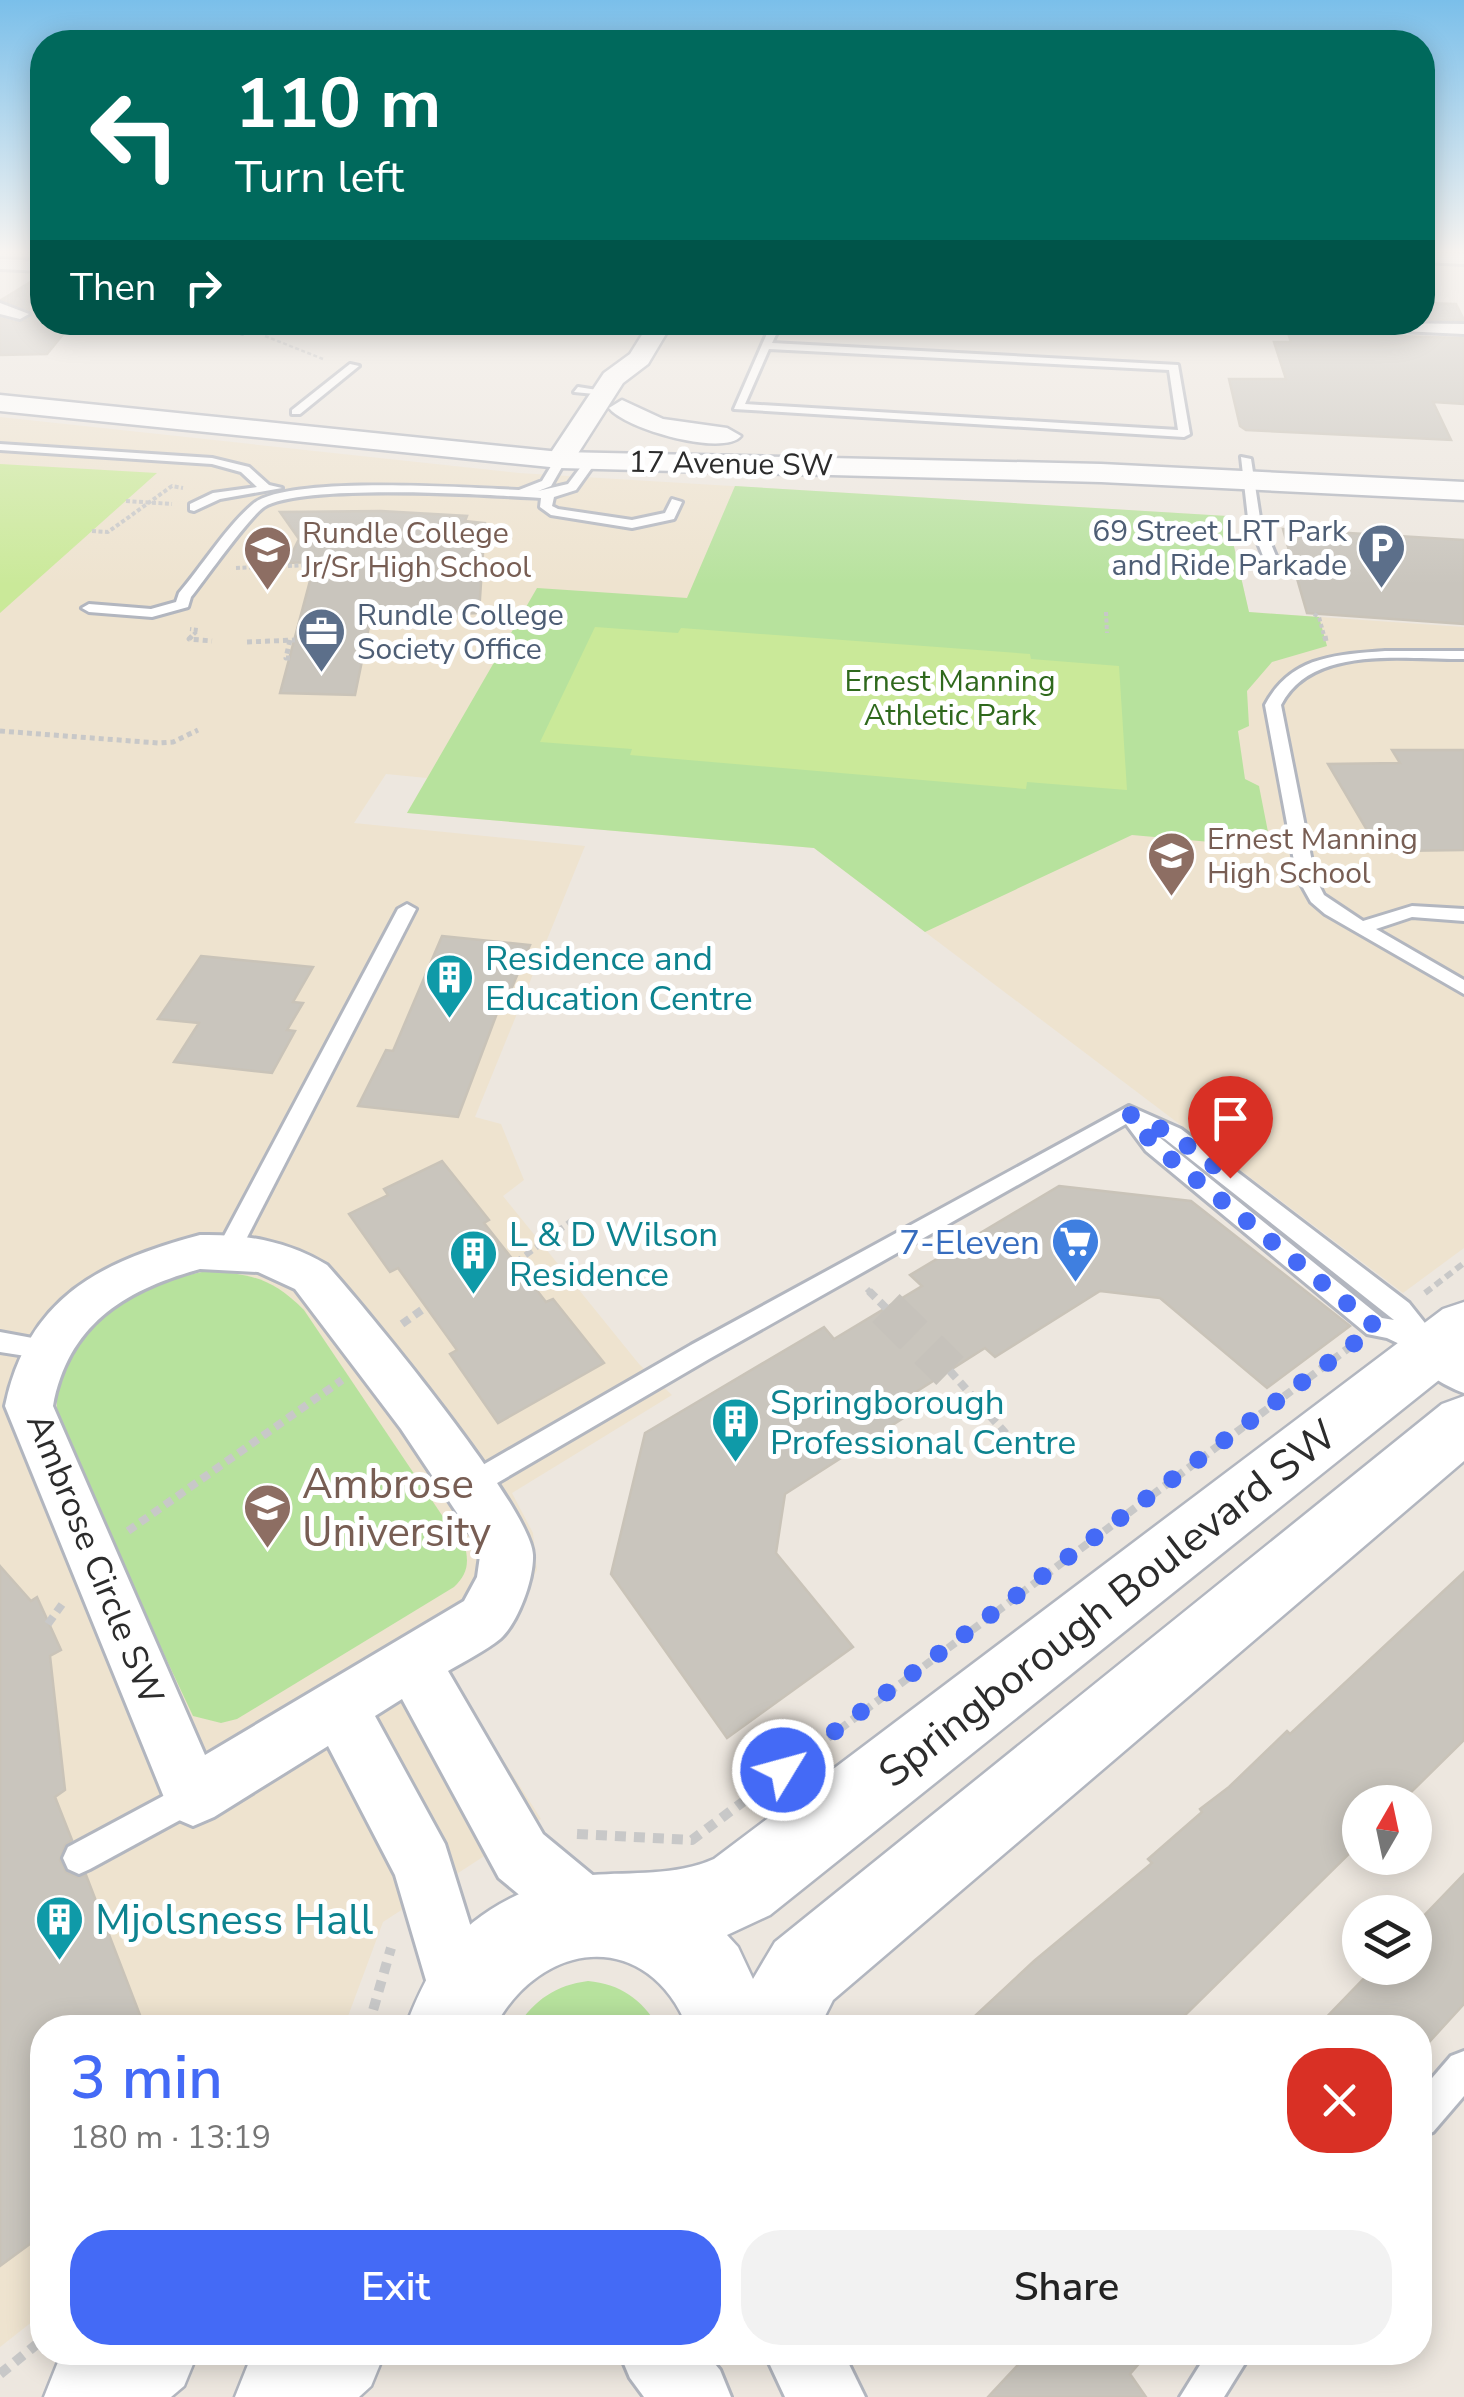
<!DOCTYPE html>
<meta charset="utf-8">
<style>
:root{--surface:#fff;--page:#f2f2f2;--text:#222;--muted:#767676;--accent:#446af6}
body{margin:0;font-family:"Nunito Sans",sans-serif;background:var(--page);color:var(--text);height:100vh;display:flex;flex-direction:column;font-size:38px;white-space:nowrap}
*{box-sizing:border-box;margin:0}
p{font-size:32px;color:var(--muted)}
.icon{flex:none;width:55px;height:55px;fill:none;stroke:currentColor;stroke-width:2;stroke-linecap:round;stroke-linejoin:round}
.map{position:relative;flex:1;overflow:hidden}
.side{position:absolute;left:30px;top:2015px;width:1402px;height:350px;display:flex;flex-direction:column;background:var(--surface);border-radius:40px;box-shadow:0 5px 25px #0003}
.side>*{flex:none}
.banner{position:absolute;left:30px;top:30px;width:1405px;height:305px;border-radius:40px;box-shadow:0 5px 25px #0003;background:#00695c;color:#fff;overflow:hidden}
.needle{width:65px;rotate:9deg}
.tools{position:absolute;left:1342px;top:1785px;display:grid;gap:20px}
.tools a{display:grid;place-items:center;width:90px;height:90px;border-radius:50%;background:var(--surface);box-shadow:0 5px 25px #0003;font-size:50px}
.pin{position:absolute;display:grid;place-items:center;width:85px;height:85px;color:#fff;margin:-102px -42px;border-radius:50% 50% 50% 0;rotate:-45deg;box-shadow:0 0 10px #0007}
.pin .icon{rotate:45deg}
.me{position:absolute;width:110px;margin:-55px;rotate:53deg;stroke-linejoin:round;filter:drop-shadow(0 0 8px #0008)}
.turn{display:flex;align-items:center;gap:35px;height:210px;padding:0 40px;font-size:45px}
.turn .icon{width:130px;height:130px;stroke-width:2.5}
.turn b{display:block;font-size:70px;line-height:85px}
.then{display:flex;align-items:center;height:95px;padding:0 40px;background:#0003;gap:20px;font-size:38px}
.round{display:grid;place-items:center;flex:none;width:105px;height:105px;border-radius:40px;background:var(--page)}
.headline{display:flex;align-items:center;justify-content:space-between;height:170px;padding:0 40px}
h1{font-size:60px;font-weight:600;line-height:75px;color:var(--accent)}
.action{display:flex;gap:20px;margin-top:auto;padding:20px 40px}
.action a{flex:1;height:115px;border-radius:40px;background:var(--accent);color:#fff;font-size:40px;font-weight:600;line-height:115px;text-align:center}
.action a+a{background:var(--page);color:var(--text)}
.map>svg:first-child{display:block}
.education{fill:#eee3cf}
.green{fill:#b7e29d}
.pitch{fill:#cae999}
.building{fill:#c9c5bd;stroke:#c9c3b8;stroke-width:2.5}
.lines{fill:none;stroke-linecap:round;stroke-linejoin:round}
.pedestrian-tunnel{stroke:#c6c2bb;stroke-width:39;stroke-dasharray:39 20;stroke-linecap:butt}
.service-casing{stroke:#b2b6bf;stroke-width:6}
.minor-casing{stroke:#b2b6bf;stroke-width:6}
.tertiary-casing{stroke:#b2b6bf;stroke-width:5}
.secondary-casing{stroke:#b2b6bf;stroke-width:5}
.path-far5{stroke:#c8c8c8;stroke-width:2.5;stroke-dasharray:4 2.5;stroke-linecap:butt}
.path-far4{stroke:#c8c8c8;stroke-width:4;stroke-dasharray:4 2.5;stroke-linecap:butt}
.path-far3{stroke:#c8c8c8;stroke-width:5;stroke-dasharray:5 4;stroke-linecap:butt}
.path-far2{stroke:#c8c8c8;stroke-width:6;stroke-dasharray:8 5;stroke-linecap:butt}
.path-far1{stroke:#c8c8c8;stroke-width:8;stroke-dasharray:9 6;stroke-linecap:butt}
.path{stroke:#c8c8c8;stroke-width:10;stroke-dasharray:11 8;stroke-linecap:butt}
.service{fill:#fff;fill-rule:evenodd}
.minor{fill:#fff;fill-rule:evenodd}
.tertiary{fill:#fff;fill-rule:evenodd}
.secondary{fill:#fff;fill-rule:evenodd}
.route{stroke:#446af6;stroke-width:18;stroke-dasharray:0 32.4}
.labels{text-anchor:middle;dominant-baseline:central;stroke-width:10;stroke-linejoin:round;paint-order:stroke}
.far-street-label{font-size:30px;fill:#2c2c2c;stroke:#fff}
.far-service-label{font-size:30px;fill:#4e5e75;stroke:#fff;text-anchor:end}
.far-education-label{font-size:30px;fill:#785e54;stroke:#fff;text-anchor:start}
.far-park-label{font-size:30px;fill:#2f691d;stroke:#fff}
.culture-label{font-size:35px;fill:#0d838f;stroke:#fff;text-anchor:start}
.shop-label{font-size:35px;fill:#366cbe;stroke:#fff;text-anchor:end}
.street-label{font-size:35px;fill:#2c2c2c;stroke:#fff}
.near-education-label{font-size:42px;fill:#785e54;stroke:#fff;text-anchor:start}
.near-street-label{font-size:42px;fill:#2c2c2c;stroke:#fff}
.near-culture-label{font-size:42px;fill:#0d838f;stroke:#fff;text-anchor:start}
</style>
<div class="map">
<svg width="1464" height="2397" viewBox="0 0 1464 2397">
<rect width="100%" height="100%" fill="#ede7df"/>
<!-- education -->
<polygon class="education" points="0,417 519,473 1227,516 1249,612 1464,627 1464,1248 1403,1293 814,848 407,813 427,778 386,774 354,823 585,846 475,1117 501,1124 524,1180 503,1196 639,1364 672,1395 512,1493 533,1533 537,1570 512,1614 443,1666 541,1819 383,1922 344,2027 42,2028 42,2314 0,2347"/>
<!-- green -->
<g class="green">
<polygon points="735,486 1227,516 1249,612 1319,617 1327,646 1272,662 1247,691 1249,726 1238,731 1245,779 1259,786 1268,832 1275,833 1277,848 1132,835 925,932 814,848 407,813 537,588 687,598"/>
<path d="M207 1271C252 1274 272 1278 304 1310L466 1551C469 1567 465 1576 454 1587L237 1719 221 1723 193 1716 58 1429C46 1330 120 1288 207 1271Z"/>
<path d="M588 1981C620 1984 642 1999 658 2027H517C534 2000 556 1985 588 1981Z"/>
</g>
<!-- pitch -->
<g class="pitch">
<polygon points="0,464 157,473 0,613"/>
<polygon points="595,627 678,633 681,628 1030,654 1031,659 1119,666 1127,790 1027,782 1026,789 630,755 632,749 540,742"/>
</g>
<!-- building -->
<g class="building">
<polygon points="42,275 42,322 73,322 47,354 0,355 0,318 19,323 33,315 30,310 1,300"/>
<polygon points="1422,303 1456,304 1464,320 1422,320"/>
<polygon points="1288,333 1464,338 1464,404 1433,402 1451,440 1246,430 1240,426 1229,379 1286,379 1274,342 1291,342"/>
<polygon points="381,511 467,516 465,521 485,523 479,613 371,617 355,695 280,693 315,562 287,563 299,539 280,512"/>
<polygon points="1283,529 1464,540 1464,624 1307,613 1296,575 1302,574 1303,565 1292,561"/>
<polygon points="1392,750 1464,750 1464,850 1396,851 1391,842 1374,842 1328,764 1400,763"/>
<polygon points="442,936 530,945 510,992 505,992 458,1117 358,1106 386,1050 393,1051"/>
<polygon points="201,956 313,967 293,1002 303,1003 287,1030 295,1031 272,1073 174,1062 199,1023 158,1019"/>
<polygon points="442,1161 489,1220 484,1223 546,1302 553,1299 604,1363 498,1423 450,1354 457,1350 398,1268 390,1272 349,1214 388,1195 384,1189"/>
<polygon points="1059,1186 1191,1201 1350,1326 1267,1388 1160,1298 1100,1291 995,1357 985,1348 897,1404 908,1415 785,1494 776,1553 853,1647 727,1738 611,1574 645,1433 824,1327 834,1339 922,1286 910,1275"/>
<polygon points="0,1566 31,1601 37,1597 61,1650 50,1656 65,1790 55,1797 72,1840 65,1845 60,1860 66,1872 77,1877 86,1875 145,2028 42,2028 42,2235 0,2266"/>
<polygon points="1464,1572 1464,1740 1401,1802 1360,1802 1360,1843 1172,2028 962,2028 1034,1961 1152,1863 1148,1859 1202,1812 1200,1809 1229,1787 1287,1731 1290,1734"/>
<polygon points="1464,1874 1464,2004 1420,2052 1420,2028 1316,2028 1374,1968 1415,1968 1415,1925"/>
<polygon points="1030,2352 1149,2352 1130,2374 1146,2397 988,2397"/>
</g>
<g class="lines">
<!-- pedestrian-tunnel -->
<polyline class="pedestrian-tunnel" points="886,1308 950,1371"/>
<defs>
<g id="service">
<path d="M772 322H782L772 343 1178 365 1190 434 1184 437 734 409ZM769 349 1169 370 1178 430 745 404Z"/>
<polygon points="350,364 359,366 300,414 292,414 292,410"/>
<polygon points="578,387 610,392 605,395 574,392"/>
<polygon points="0,444 212,458 249,467 269,485 282,488 220,499 194,511 190,510 190,504 213,493 257,487 241,472 212,464 0,450"/>
<polygon points="1241,457 1251,459 1260,518 1279,563 1299,565 1299,571 1274,570 1267,566 1248,518"/>
<path d="M556 458 566 460 551 486 538 491 568 484 586 460 596 462 576 490 554 497 552 506 558 509 632 520 665 513 672 499 682 502 674 519 632 528 551 515 540 507 541 498C489 495 303 483 264 507 249 517 206 578 191 597L188 607 152 617 89 612 82 608 89 604 151 609 176 602 179 593C202 566 227 526 253 504 288 475 469 488 519 490L542 481Z"/>
<path d="M1385 651H1464V659C1406 660 1312 644 1281 705L1315 877 1324 895 1363 921 1412 906 1464 909V921L1412 917 1376 929 1464 980V994L1325 914 1311 902 1297 877 1265 705C1291 656 1335 655 1385 651Z"/>
<polygon points="407,904 416,909 240,1251 236,1257 220,1257 216,1251 398,909"/>
<path d="M1129 1106 1181 1129 1409 1303 1440 1342 1443 1349 1440 1356 1431 1359 1387 1338 1367 1334 1146 1151 1126 1124 709 1359 480 1493 471 1497 462 1493 458 1485 462 1477 691 1345ZM1159 1137 1165 1139 1394 1320 1382 1318Z"/>
<polygon points="0,1332 54,1342 57,1349 54,1356 45,1359 0,1352"/>
<polygon points="193,1780 204,1785 209,1796 204,1807 90,1869 79,1874 68,1869 63,1858 68,1847"/>
<polygon points="1464,2051 1464,2096 1433,2132 1420,2137 1420,2092 1451,2056"/>
<polygon points="1208,2352 1252,2352 1224,2397 1180,2397"/>
</g>
<g id="minor">
<polygon points="1422,252 1464,254 1464,264 1422,262"/>
<polygon points="0,259 42,261 42,271 0,269"/>
<polygon points="0,303 29,314 20,319 0,314"/>
<polygon points="237,322 257,322 242,333 233,328"/>
<polygon points="1308,322 1464,324 1464,334 1317,327"/>
<path d="M200 1235C246 1234 287 1241 327 1265 365 1307 532 1509 533 1555 534 1579 518 1623 500 1639 485 1651 465 1661 448 1671L543 1834 612 1891 621 1913 612 1935 590 1944 568 1935 499 1878 402 1699 375 1716 445 1844 493 1998 484 2021C466 2028 456 2028 438 2021L395 1875 328 1746 214 1817 193 1826 172 1817 5 1406C28 1297 100 1262 200 1235ZM200 1269 258 1272 295 1289 401 1429 481 1549 477 1577 464 1601 205 1755 53 1406C68 1325 124 1290 200 1269Z"/>
<path d="M1433 1331 1464 1347V1393C1442 1385 1420 1371 1410 1350L1416 1336Z"/>
<polygon points="619,2352 705,2352 720,2370 731,2397 644,2397 630,2378"/>
<polygon points="764,2352 843,2352 865,2397 785,2397"/>
</g>
<g id="tertiary">
<polygon points="650,322 673,322 648,364 623,383 570,466 550,466 546,460 604,373 630,354"/>
<path d="M1464 1302V1360L770 1915 727 1935 738 1947 753 1979 775 1942 1442 1404 1464 1396V1461L833 2000 819 2028H688C647 1927 541 1939 494 2028H405C415 2002 427 1974 444 1952 476 1909 539 1878 592 1875 631 1872 676 1876 714 1859L1443 1309Z"/>
<polygon points="71,2352 198,2352 184,2386 171,2397 44,2397 58,2362"/>
<polygon points="261,2352 385,2352 371,2386 359,2397 235,2397 249,2362"/>
</g>
<g id="secondary">
<polygon points="0,395 560,452 1101,464 1464,482 1464,500 1101,482 560,468 0,411"/>
<path d="M622 400 663 419 727 428 741 436C724 457 625 429 609 408Z"/>
</g>
</defs>
<!-- service casing -->
<use href="#service" class="service-casing"/>
<!-- minor casing -->
<use href="#minor" class="minor-casing"/>
<!-- tertiary casing -->
<use href="#tertiary" class="tertiary-casing"/>
<!-- secondary casing -->
<use href="#secondary" class="secondary-casing"/>
<!-- path-far5 -->
<polyline class="path-far5" points="265,336 323,359"/>
<!-- path-far4 -->
<g class="path-far4">
<polyline points="126,501 172,504"/>
<polyline points="92,531 108,532 172,486 183,488"/>
<polyline points="236,568 311,565"/>
<polyline points="1106,612 1107,633"/>
<polyline points="1314,614 1319,617 1325,639"/>
<polyline points="189,639 198,630 190,629"/>
</g>
<!-- path-far3 -->
<g class="path-far3">
<polyline points="192,636 189,639 212,641"/>
<polyline points="1325,636 1326,641"/>
<polyline points="290,640 286,658 290,658"/>
<polyline points="247,642 295,640"/>
<polyline points="0,731 158,743 173,742 198,730"/>
</g>
<!-- path-far2 -->
<g class="path-far2">
<polyline points="515,1263 577,1217"/>
<polyline points="867,1289 872,1294"/>
<polyline points="1425,1293 1464,1263"/>
</g>
<!-- path-far1 -->
<g class="path-far1">
<polyline points="869,1291 886,1308"/>
<polyline points="402,1324 426,1307"/>
<polyline points="950,1371 1008,1436"/>
<polyline points="128,1531 342,1380"/>
<polyline points="48,1624 63,1603"/>
<polyline points="780,1774 1354,1344"/>
</g>
<!-- path -->
<g class="path">
<polyline points="577,1834 692,1840 783,1772"/>
<polyline points="368,2028 391,1948"/>
<polyline points="0,2374 42,2340"/>
</g>
<!-- service -->
<use href="#service" class="service"/>
<!-- minor -->
<use href="#minor" class="minor"/>
<!-- tertiary -->
<use href="#tertiary" class="tertiary"/>
<!-- secondary -->
<use href="#secondary" class="secondary"/>
</g>
<!-- sky -->
<linearGradient id="sky" x2="0" y2="1"><stop stop-color="#7abfea"/><stop offset="0.43" stop-color="#f7f4f1"/><stop offset="1" stop-color="#f7f4f1" stop-opacity="0"/></linearGradient>
<rect width="1464" height="585" fill="url(#sky)"/>
<g class="lines">
<!-- route -->
<polyline class="route" points="783,1770 1376,1327 1154,1145 1129,1114 1172,1134 1230,1178"/>
</g>
<!-- icons -->
<defs>
<symbol id="parking-pin" viewBox="-11 -11 22 30"><path d="M0 17L-7.5 6A9.5 9.5 0 1 1 7.5 6Z" fill="#5c6f8a" stroke="#fff"/><path d="M-3.5-5.5H1a3.5 3.5 0 0 1 0 7H-1V5.5H-3.5ZM-1-3.4V-.6H.8a1.4 1.4 0 0 0 0-2.8Z" fill="#fff"/></symbol>
<symbol id="school-pin" viewBox="-11 -11 22 30"><path d="M0 17L-7.5 6A9.5 9.5 0 1 1 7.5 6Z" fill="#8d6e63" stroke="#fff"/><path d="M0-5L7-2L0 1L-7-2ZM-4 1L0 2.5L4 1V4Q0 6-4 4Z" fill="#fff"/></symbol>
<symbol id="office-pin" viewBox="-11 -11 22 30"><path d="M0 17L-7.5 6A9.5 9.5 0 1 1 7.5 6Z" fill="#5c6f8a" stroke="#fff"/><path d="M-6-3h4V-5.5h4V-3h4V5H-6ZM-1-4.5V-3h2v-1.5ZM-6 0V1H6V0Z" fill="#fff"/></symbol>
<symbol id="building-pin" viewBox="-11 -11 22 30"><path d="M0 17L-7.5 6A9.5 9.5 0 1 1 7.5 6Z" fill="#0f9aa8" stroke="#fff"/><path d="M-4-6H4V6H1V3H-1V6H-4ZM-2.5-4.3h1.7v1.8h-1.7ZM.8-4.3h1.7v1.8H.8ZM-2.5-1h1.7V.8h-1.7ZM.8-1h1.7V.8H.8Z" fill="#fff"/></symbol>
<symbol id="supermarket-pin" viewBox="-11 -11 22 30"><path d="M0 17L-7.5 6A9.5 9.5 0 1 1 7.5 6Z" fill="#3f7fe0" stroke="#fff"/><path d="M-6-5.5h2.5l.6 2H6L4.5 2H-2.5L-4.4-4H-6ZM-1.5 3.2a1.3 1.3 0 1 0 .1 0ZM3 3.2a1.3 1.3 0 1 0 .1 0Z" fill="#fff"/></symbol>
<symbol id="university-pin" viewBox="-11 -11 22 30"><path d="M0 17L-7.5 6A9.5 9.5 0 1 1 7.5 6Z" fill="#8d6e63" stroke="#fff"/><path d="M0-5L7-2L0 1L-7-2ZM-4 1L0 2.5L4 1V4Q0 6-4 4Z" fill="#fff"/></symbol>
</defs>
<g fill-rule="evenodd">
<use href="#parking-pin" x="1354" y="520" width="55" height="75"/>
<use href="#school-pin" x="240" y="522" width="55" height="75"/>
<use href="#office-pin" x="294" y="604" width="55" height="75"/>
<use href="#school-pin" x="1144" y="828" width="55" height="75"/>
<use href="#building-pin" x="422" y="950" width="55" height="75"/>
<use href="#supermarket-pin" x="1048" y="1214" width="55" height="75"/>
<use href="#building-pin" x="446" y="1226" width="55" height="75"/>
<use href="#building-pin" x="708" y="1394" width="55" height="75"/>
<use href="#university-pin" x="240" y="1480" width="55" height="75"/>
<use href="#building-pin" x="32" y="1892" width="55" height="75"/>
</g>
<g class="labels">
<!-- far-street labels -->
<g class="far-street-label">
<text transform="translate(731 464) rotate(1)">17 Avenue SW</text>
</g>
<!-- far-service labels -->
<g class="far-service-label">
<text x="1347" y="531">69 Street LRT Park<tspan x="1347" dy="34">and Ride Parkade</tspan></text>
<text x="357" y="615" text-anchor="start">Rundle College<tspan x="357" dy="34">Society Office</tspan></text>
</g>
<!-- far-education labels -->
<g class="far-education-label">
<text x="302" y="533">Rundle College<tspan x="302" dy="34">Jr/Sr High School</tspan></text>
<text x="1207" y="839">Ernest Manning<tspan x="1207" dy="34">High School</tspan></text>
</g>
<!-- far-park labels -->
<g class="far-park-label">
<text x="950" y="681">Ernest Manning<tspan x="950" dy="34">Athletic Park</tspan></text>
</g>
<!-- culture labels -->
<g class="culture-label">
<text x="485" y="958">Residence and<tspan x="485" dy="40">Education Centre</tspan></text>
<text x="509" y="1234">L &amp; D Wilson<tspan x="509" dy="40">Residence</tspan></text>
<text x="770" y="1402">Springborough<tspan x="770" dy="40">Professional Centre</tspan></text>
</g>
<!-- shop labels -->
<g class="shop-label">
<text x="1040" y="1242">7-Eleven</text>
</g>
<!-- street labels -->
<g class="street-label">
<text transform="translate(95 1559) rotate(68)">Ambrose Circle SW</text>
</g>
<!-- near-education labels -->
<g class="near-education-label">
<text x="302" y="1484">Ambrose<tspan x="302" dy="48">University</tspan></text>
</g>
<!-- near-street labels -->
<g class="near-street-label">
<text transform="translate(1108 1604) rotate(-38)">Springborough Boulevard SW</text>
</g>
<!-- near-culture labels -->
<g class="near-culture-label">
<text x="95" y="1920">Mjolsness Hall</text>
</g>
</g>
</svg>
<div class="tools">
<a><svg class="needle" viewBox="-14 -14 28 28"><path d="M0-13l5 13h-10z" fill="#e53935"/><path d="M0 13l5-13h-10z" fill="#767676"/></svg></a>
<a><svg class="icon" aria-label="layers" viewBox="0 0 24 24"><path d="M12 4l9 5-9 5-9-5zM3 14l9 5 9-5"/></svg></a>
</div>
<div class="pin" style="left:1230px;top:1178px;background:#d93025"><svg class="icon" aria-label="arrive" viewBox="0 0 24 24"><path d="M6 21V4h12l-3 4 3 4H6"/></svg></div>
<svg class="me" style="left:783px;top:1770px" viewBox="-20 -20 40 40"><circle r="17" fill="#446af6" stroke="#fff" stroke-width="3"/><path d="M0-11L8 9 0 5-8 9z" fill="#fff"/></svg>
<div class="banner">
<div class="turn"><svg class="icon" aria-label="left" viewBox="0 0 24 24"><path d="M17 20v-9H6M10 6l-5 5 5 5"/></svg><div><b>110 m</b>Turn left</div></div>
<div class="then">Then<svg class="icon" aria-label="right" viewBox="0 0 24 24"><path d="M7 20v-9h11M14 6l5 5-5 5"/></svg></div>
</div>
<section class="side">
<div class="headline"><div><h1>3 min</h1><p>180 m · 13:19</p></div><a class="round" style="background:#d93025;color:#fff"><svg class="icon" aria-label="close" viewBox="0 0 24 24"><path d="M6 6l12 12M18 6L6 18"/></svg></a></div>
<div class="action"><a>Exit</a><a>Share</a></div>
</section>
</div>
